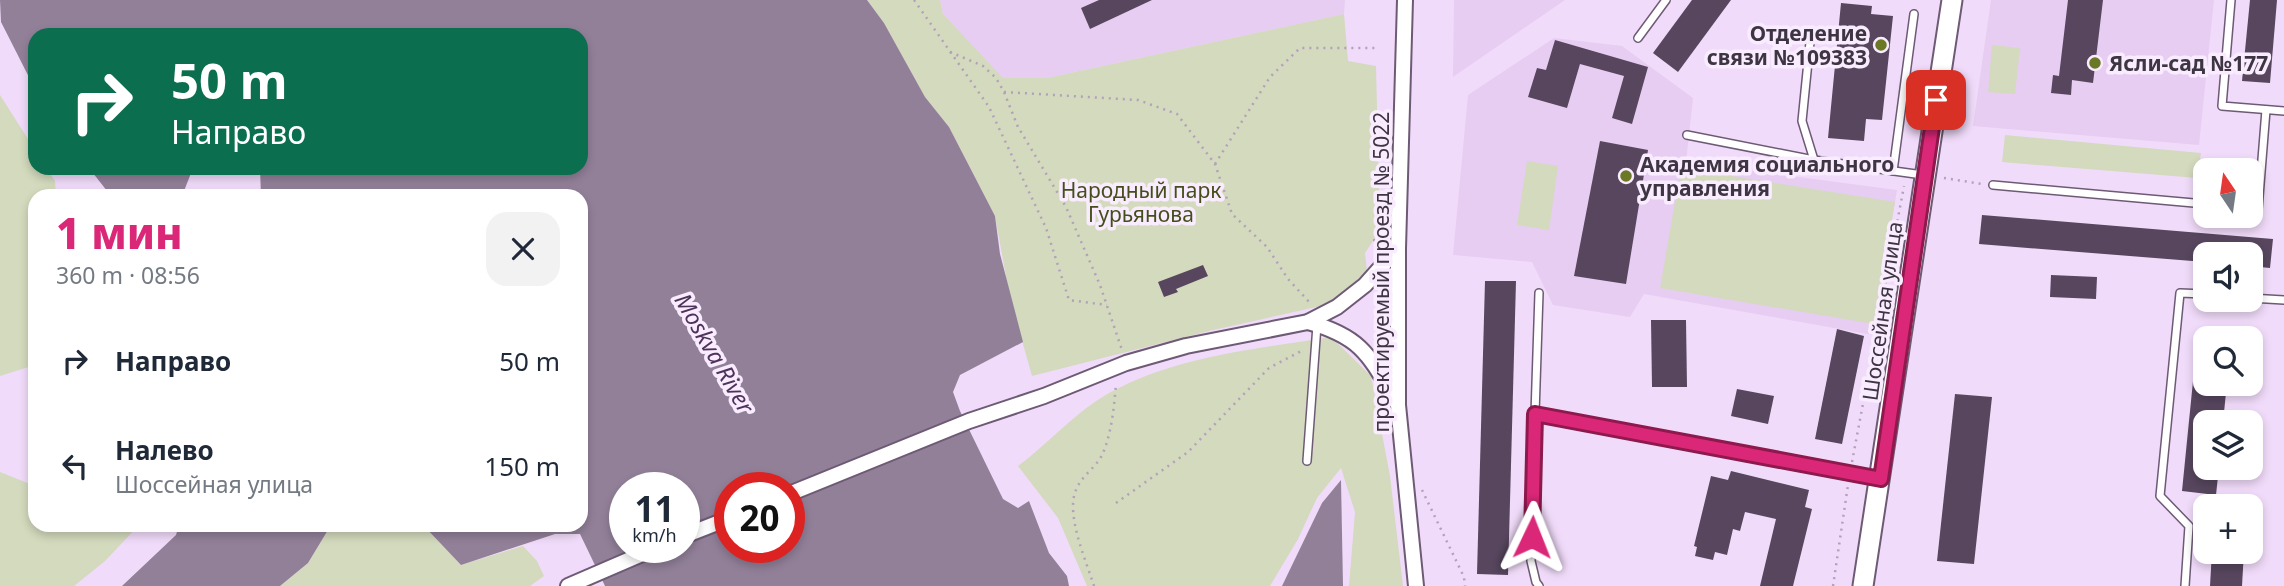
<!DOCTYPE html>
<html lang="ru">
<meta charset="utf-8">
<style>
:root{--surface:#fff;--page:#f2f2f3;--text:#1f2937;--muted:#747a83;--accent:#db2777}
body{margin:0;font-family:"Noto Sans",sans-serif;background:var(--page);color:var(--text);height:100vh;display:flex;flex-direction:column;font-size:26px;white-space:nowrap}
*{box-sizing:border-box;margin:0}
p{font-size:23px;color:var(--muted)}
.icon{flex:none;width:38px;height:38px;fill:none;stroke:currentColor;stroke-width:2;stroke-linecap:round;stroke-linejoin:round}
.map{position:relative;flex:1;overflow:hidden}
.side{position:absolute;left:28px;top:189px;width:560px;height:343px;display:flex;flex-direction:column;background:var(--surface);border-radius:21px;box-shadow:0 4px 10px #0003}
.side>*{flex:none}
.banner{position:absolute;left:28px;top:28px;width:560px;height:147px;border-radius:21px;box-shadow:0 4px 10px #0003;background:#0b6e4f;color:#fff;overflow:hidden}
.needle{width:46px;rotate:347deg}
.controls{position:absolute;left:2193px;top:158px;display:grid;gap:14px}
.controls a{display:grid;place-items:center;width:70px;height:70px;border-radius:14px;background:var(--surface);box-shadow:0 4px 10px #0003;font-size:35px}
.speed{position:absolute;left:609px;top:472px;display:flex;gap:14px;font-size:35px;font-weight:700;text-align:center}
.speed>*{display:grid;place-content:center;width:91px;height:91px;border-radius:50%;background:var(--surface);box-shadow:0 4px 10px #0003;line-height:1}
.speed small{font-size:18px;font-weight:400}
.speed .limit{border:10px solid #d22;background:#fff;color:#111}
.pin{position:absolute;display:grid;place-items:center;width:60px;height:60px;color:#fff;margin:-30px;border-radius:14px;box-shadow:0 4px 10px #0006}
.me{position:absolute;width:77px;margin:-38px;rotate:2deg;stroke-linejoin:round;filter:drop-shadow(0 0 5px #0008)}
.turn{display:flex;align-items:center;gap:24px;height:147px;padding:0 28px;font-size:32px}
.turn .icon{width:91px;height:91px;stroke-width:2.5}
.turn b{display:block;font-size:49px;line-height:60px}
.round{display:grid;place-items:center;flex:none;width:74px;height:74px;border-radius:21px;background:var(--page)}
.head{display:flex;align-items:center;justify-content:space-between;height:119px;padding:0 28px}
h1{font-size:42px;font-weight:800;line-height:52px;color:var(--accent)}
ul{padding:0;list-style:none}
li{display:flex;align-items:center;gap:21px;height:105px;padding:0 28px}
li div{flex:1}
li b{display:block;font-size:26px}
li em{font-style:normal}
.map>svg:first-child{display:block}
.built{fill:#e7cdf2}
.green{fill:#d3dabd}
.water{fill:#928099;fill-rule:evenodd}
.building{fill:#57465e}
.lines{fill:none;stroke-linecap:round;stroke-linejoin:round}
.service-casing{stroke:#6e5a75;stroke-width:10}
.minor-casing{stroke:#6e5a75;stroke-width:18}
.secondary-casing{stroke:#6e5a75;stroke-width:23}
.path{stroke:#b3a1ba;stroke-width:2.5;stroke-dasharray:2 5;stroke-linecap:butt}
.service{stroke:#fff;stroke-width:7}
.minor{stroke:#fff;stroke-width:14}
.secondary{stroke:#fff;stroke-width:19}
.route-casing{stroke:#8e194d;stroke-width:18}
.route{stroke:#db2777;stroke-width:12}
.poi-dot{fill:#6b7825;stroke:#f9ecff;stroke-width:2.5}
.labels{text-anchor:middle;dominant-baseline:central;stroke-width:7;stroke-linejoin:round;paint-order:stroke}
.poi-label{font-size:21px;font-weight:bold;fill:#3e3542;stroke:#f9ecff;text-anchor:start}
.park-label{font-size:21px;fill:#454e1b;stroke:#f9ecff}
.street-label{font-size:21px;fill:#3e3542;stroke:#f9ecff}
.water-label{font-size:23px;font-style:italic;fill:#4f325a;stroke:#f9ecff}
</style>
<div class="map">
<svg width="2284" height="586" viewBox="0 0 2284 586">
<rect width="100%" height="100%" fill="#f1dbfa"/>
<!-- built -->
<g class="built">
<polygon points="940,0 1345,0 1344,14 1047,78 1001,78 943,14"/>
<polygon points="1454,0 1565,0 1453,77"/>
<polygon points="1991,0 2214,0 2199,145 1973,126"/>
<polygon points="1554,38 1622,46 1693,98 1686,162 1897,190 1873,335 1644,294 1630,317 1553,305 1532,262 1453,255 1468,95"/>
</g>
<!-- green -->
<g class="green">
<polygon points="867,0 940,0 943,14 1003,78 1047,78 1344,14 1348,61 1376,66 1380,230 1365,253 1367,271 1330,304 1213,330 1032,376 1010,298 995,216 949,127 925,97 884,23"/>
<polygon points="1992,45 2020,48 2015,94 1988,92"/>
<polygon points="0,95 35,150 35,168 46,168 55,181 56,196 35,196 35,365 0,376"/>
<polygon points="2005,135 2201,153 2197,178 2002,162"/>
<polygon points="1527,161 1558,166 1549,230 1517,225"/>
<polygon points="1681,168 1895,202 1874,324 1660,288"/>
<path d="M1331 337 1371 376 1390 476 1403 586H1349L1355 512 1341 468 1317 498 1298 539 1270 586H1087L1058 518 1018 466C1052 441 1080 406 1119 388 1185 355 1258 349 1331 337Z"/>
<polygon points="0,472 35,486 35,525 139,525 105,561 74,586 0,586"/>
<polygon points="331,525 423,525 461,565 523,546 537,561 544,576 530,586 280,586 308,563"/>
</g>
<!-- water -->
<g class="water">
<path d="M0 0H867L884 23 925 97 949 127 995 216 1000 254 1023 342 960 375 953 392 960 411 1003 499 1018 508 1029 501 1049 553 1067 576 1069 586H605L580 534H555L461 565 423 525H581V196H261L260 168H581V35H35V89L1 22ZM625 488H684V548H625ZM730 488H789V548H730Z"/>
<polygon points="89,168 193,168 182,196 111,196"/>
<polygon points="1341,480 1343,586 1282,586 1322,503"/>
<polygon points="179,525 331,525 308,563 280,586 122,586 176,535"/>
</g>
<!-- building -->
<g class="building">
<polygon points="1099,0 1152,0 1090,29 1081,8"/>
<polygon points="1692,0 1731,0 1678,72 1653,53"/>
<polygon points="2068,0 2103,0 2093,83 2072,80 2071,95 2051,93 2053,75 2059,76"/>
<polygon points="2250,0 2277,0 2270,83 2242,81"/>
<polygon points="1841,3 1872,6 1871,14 1893,16 1882,120 1866,119 1864,141 1828,138"/>
<polygon points="1555,40 1648,67 1632,124 1612,118 1624,76 1580,64 1567,108 1528,97 1537,68 1546,70"/>
<polygon points="1600,141 1648,150 1626,284 1574,276"/>
<polygon points="1982,215 2273,239 2270,268 2250,266 2250,254 2205,254 2205,262 1979,244"/>
<polygon points="1203,265 1208,276 1176,289 1178,292 1164,297 1158,282"/>
<polygon points="2051,275 2097,277 2096,299 2050,297"/>
<polygon points="1485,281 1516,281 1508,575 1477,574"/>
<polygon points="1651,320 1686,320 1687,387 1652,387"/>
<polygon points="1837,329 1864,336 1842,444 1815,439"/>
<polygon points="2196,351 2205,352 2205,383 2227,383 2223,422 2205,422 2205,467 2219,467 2216,495 2182,491"/>
<polygon points="1737,389 1774,396 1768,424 1731,416"/>
<polygon points="1955,394 1992,397 1974,564 1937,561"/>
<polygon points="1731,471 1809,490 1805,507 1812,509 1793,586 1760,586 1776,519 1745,512 1740,531 1733,529 1727,555 1715,552 1713,560 1695,556 1697,547 1694,546 1711,476 1728,480"/>
<polygon points="2212,551 2244,551 2242,586 2210,586"/>
</g>
<g class="lines">
<defs>
<g id="service">
<polyline points="2231,0 2222,106 2284,111"/>
<polyline points="1638,38 1666,0"/>
<polyline points="1810,42 1802,121 1814,160"/>
<polyline points="1687,135 1814,160 1923,175"/>
<polyline points="1893,171 1914,14"/>
<polyline points="1993,185 2205,204"/>
<polyline points="2250,208 2258,209 2266,110"/>
<polyline points="2250,298 2284,300"/>
<polyline points="1535,414 1539,293"/>
<polyline points="1307,461 1317,325"/>
<polyline points="1539,586 1536,582 1531,561 1535,414 1877,479"/>
<polyline points="2185,586 2189,526 2160,496 2180,293 2205,294"/>
</g>
<g id="minor">
<polyline points="1405,0 1398,248 1398,405 1416,586"/>
<path d="M1308 322C1363 337 1370 357 1397 403"/>
<polyline points="789,494 969,421 1044,396 1126,363 1186,346 1308,322 1337,307 1365,285 1398,248"/>
<polyline points="684,536 730,518"/>
<polyline points="568,586 656,548"/>
</g>
<polyline id="secondary" points="1863,586 1952,0"/>
</defs>
<!-- service casing -->
<use href="#service" class="service-casing"/>
<!-- minor casing -->
<use href="#minor" class="minor-casing"/>
<!-- secondary casing -->
<use href="#secondary" class="secondary-casing"/>
<!-- path -->
<g class="path">
<polyline points="914,0 989,107 1046,228 1069,300 1107,305"/>
<polyline points="950,52 983,66 996,78 1004,92 1018,127 1066,207 1100,285 1122,350"/>
<polyline points="1004,92 1138,100 1177,114 1215,164 1232,214 1267,247 1288,279 1311,304"/>
<polyline points="1215,164 1270,77 1300,48 1375,48"/>
<polyline points="1944,178 1982,184"/>
<polyline points="1373,240 1383,241"/>
<polyline points="1852,462 1904,186"/>
<polyline points="1422,490 1464,577 1465,586"/>
<polyline points="1116,503 1188,452 1269,368 1303,350"/>
<path d="M1094 586C1086 561 1074 534 1073 508 1072 478 1095 472 1103 453 1112 431 1114 407 1116 384"/>
<polyline points="1833,586 1848,485"/>
</g>
<!-- service -->
<use href="#service" class="service"/>
<!-- minor -->
<use href="#minor" class="minor"/>
<!-- secondary -->
<use href="#secondary" class="secondary"/>
</g>
<g class="lines">
<defs>
<polyline id="route" points="1532,537 1535,414 1881,479 1936,100"/>
</defs>
<!-- route casing -->
<use href="#route" class="route-casing"/>
<!-- route -->
<use href="#route" class="route"/>
</g>
<!-- markers -->
<g class="poi-dot">
<circle cx="1881" cy="45" r="7"/>
<circle cx="2095" cy="63" r="7"/>
<circle cx="1626" cy="176" r="7"/>
</g>
<g class="labels">
<!-- poi labels -->
<g class="poi-label">
<text x="1867" y="33" text-anchor="end">Отделение<tspan x="1867" dy="24">связи №109383</tspan></text>
<text x="2109" y="63">Ясли-сад №177</text>
<text x="1640" y="164">Академия социального<tspan x="1640" dy="24">управления</tspan></text>
</g>
<!-- park labels -->
<g class="park-label">
<text x="1141" y="190">Народный парк<tspan x="1141" dy="24">Гурьянова</tspan></text>
</g>
<!-- street labels -->
<g class="street-label">
<text transform="translate(1381 272) rotate(-90)">проектируемый проезд № 5022</text>
<text transform="translate(1882 311) rotate(-82)">Шоссейная улица</text>
</g>
<!-- water labels -->
<g class="water-label">
<text transform="translate(715 353) rotate(60)">Moskva River</text>
</g>
</g>
</svg>
<div class="controls">
<a><svg class="needle" viewBox="-14 -14 28 28"><path d="M0-13l5 13h-10z" fill="#e53935"/><path d="M0 13l5-13h-10z" fill="#747a83"/></svg></a>
<a><svg class="icon" aria-label="sound" viewBox="0 0 24 24"><path d="M4 9h4l5-4v14l-5-4H4zM17 9q2 3 0 6"/></svg></a>
<a><svg class="icon" aria-label="search" viewBox="0 0 24 24"><circle cx="10" cy="10" r="6"/><path d="M15 15l6 6"/></svg></a>
<a><svg class="icon" aria-label="layers" viewBox="0 0 24 24"><path d="M12 4l9 5-9 5-9-5zM3 14l9 5 9-5"/></svg></a>
<a>+</a>
</div>
<div class="speed"><div>11<small>km/h</small></div><div class="limit">20</div></div>
<div class="pin" style="left:1936px;top:100px;background:#d93025"><svg class="icon" aria-label="arrive" viewBox="0 0 24 24"><path d="M6 21V4h12l-3 4 3 4H6"/></svg></div>
<svg class="me" style="left:1532px;top:537px" viewBox="-20 -20 40 40"><path d="M0-17L14 15 0 8-14 15z" fill="#db2777" stroke="#fff" stroke-width="4"/></svg>
<div class="banner">
<div class="turn"><svg class="icon" aria-label="right" viewBox="0 0 24 24"><path d="M7 20v-9h11M14 6l5 5-5 5"/></svg><div><b>50 m</b>Направо</div></div>
</div>
<section class="side">
<div class="head"><div><h1>1 мин</h1><p>360 m · 08:56</p></div><a class="round"><svg class="icon" aria-label="close" viewBox="0 0 24 24"><path d="M6 6l12 12M18 6L6 18"/></svg></a></div>
<ul>
<li><svg class="icon" aria-label="right" viewBox="0 0 24 24"><path d="M7 20v-9h11M14 6l5 5-5 5"/></svg><div><b>Направо</b></div><em>50 m</em></li>
<li><svg class="icon" aria-label="left" viewBox="0 0 24 24"><path d="M17 20v-9H6M10 6l-5 5 5 5"/></svg><div><b>Налево</b><p>Шоссейная улица</p></div><em>150 m</em></li>
</ul>
</section>
</div>
